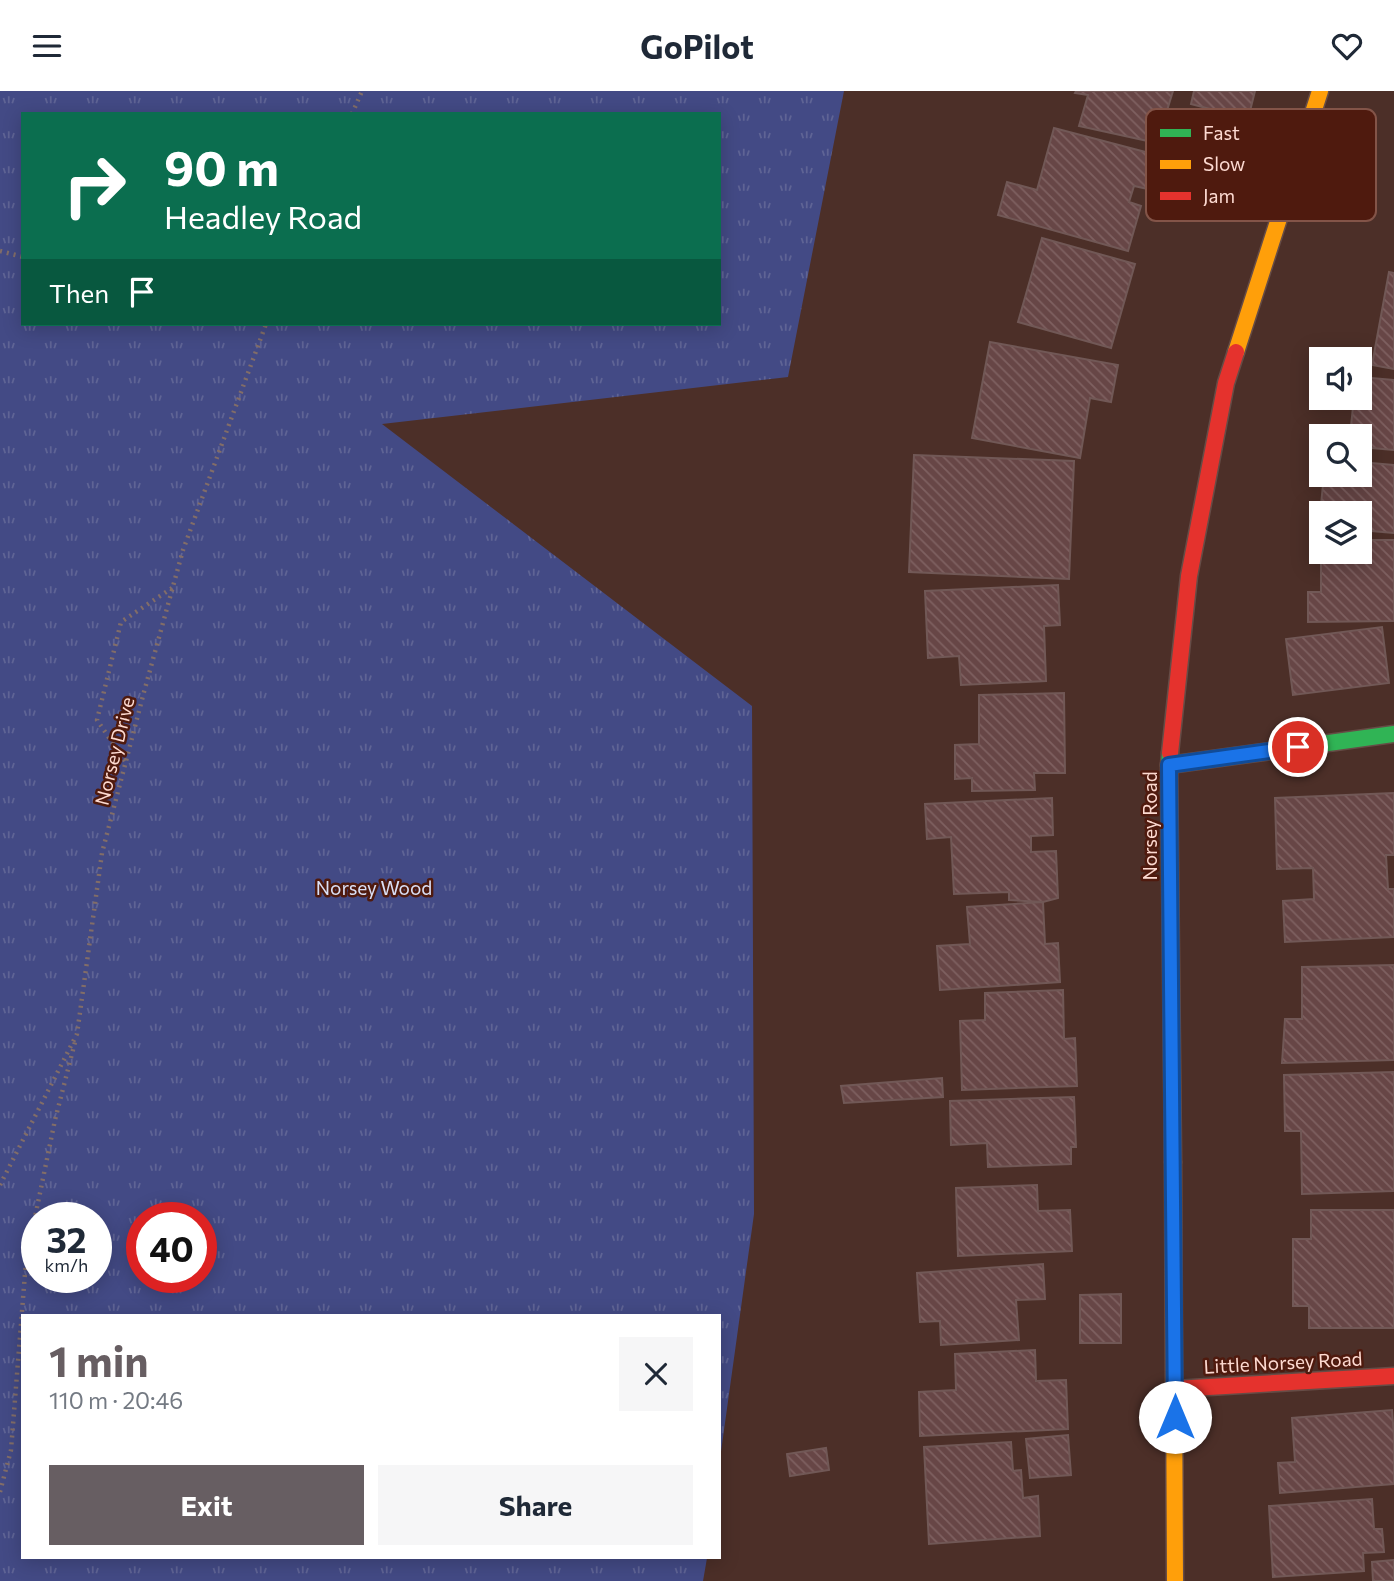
<!DOCTYPE html>
<meta charset="utf-8">
<style>
:root{--surface:#fff;--page:#f6f6f7;--text:#1f2937;--muted:#747a83;--accent:#675e62}
body{margin:0;font-family:Commissioner,sans-serif;background:var(--page);color:var(--text);height:100vh;display:flex;flex-direction:column;font-size:26px;white-space:nowrap}
*{box-sizing:border-box;margin:0}
p{font-size:23px;color:var(--muted)}
.icon{flex:none;width:38px;height:38px;fill:none;stroke:currentColor;stroke-width:2;stroke-linecap:round;stroke-linejoin:round}
.map{position:relative;flex:1;overflow:hidden}
.side{position:absolute;left:21px;top:1223px;width:700px;height:245px;display:flex;flex-direction:column;background:var(--surface);border-radius:0px;box-shadow:0 4px 18px #0003}
.side>*{flex:none}
.guide{position:absolute;left:21px;top:21px;width:700px;height:214px;border-radius:0px;box-shadow:0 4px 18px #0003;background:#0b6e4f;color:#fff;overflow:hidden}
.tools{position:absolute;left:1309px;top:256px;display:grid;gap:14px}
.tools a{display:grid;place-items:center;width:63px;height:63px;border-radius:0px;background:var(--surface);box-shadow:0 4px 18px #0003;font-size:35px}
.speed{position:absolute;left:21px;top:1111px;display:flex;gap:14px;font-size:35px;font-weight:700;text-align:center}
.speed>*{display:grid;place-content:center;width:91px;height:91px;border-radius:50%;background:var(--surface);box-shadow:0 4px 18px #0003;line-height:1}
.speed small{font-size:18px;font-weight:400}
.speed .limit{border:10px solid #d22;background:#fff;color:#111}
.pin{position:absolute;display:grid;place-items:center;width:60px;height:60px;color:#fff;margin:-30px;border:4px solid #fff;border-radius:50%;box-shadow:0 2px 7px #0007}
.me{position:absolute;width:77px;margin:-38px;rotate:0deg;stroke-linejoin:round;filter:drop-shadow(0 0 5px #0008)}
.turn{display:flex;align-items:center;gap:24px;height:147px;padding:0 28px;font-size:32px}
.turn .icon{width:91px;height:91px;stroke-width:2.5}
.turn b{display:block;font-size:49px;line-height:60px}
.then{display:flex;align-items:center;height:66px;padding:0 28px;background:#0003;gap:14px;font-size:26px}
.round{display:grid;place-items:center;flex:none;width:74px;height:74px;border-radius:0px;background:var(--page)}
.head{display:flex;align-items:center;justify-content:space-between;height:119px;padding:0 28px}
h1{font-size:42px;font-weight:700;line-height:52px;color:var(--accent)}
.action{display:flex;gap:14px;margin-top:auto;padding:14px 28px}
.action a{flex:1;height:80px;border-radius:0px;background:var(--accent);color:#fff;font-size:28px;font-weight:700;line-height:80px;text-align:center}
.action a+a{background:var(--page);color:var(--text)}
header{display:flex;justify-content:space-between;align-items:center;height:91px;padding:0 28px;background:var(--surface);font-size:32px;font-weight:700}
.map>svg:first-child{display:block}
.park{fill:url(#park-tufts);fill-rule:evenodd}
.building{fill:url(#building-back-hatch);stroke:#715856;stroke-width:2}
.lines{fill:none;stroke-linecap:round;stroke-linejoin:round}
.fast-casing{stroke:#664c46;stroke-width:19}
.slow-casing{stroke:#664c46;stroke-width:19}
.jam-casing{stroke:#664c46;stroke-width:19}
.path{stroke:#826d68;stroke-width:4.5;stroke-dasharray:2 5;stroke-linecap:butt}
.fast{stroke:#30b455;stroke-width:16}
.slow{stroke:#ff9f0a;stroke-width:16}
.jam{stroke:#e5322d;stroke-width:16}
.route-casing{stroke:#114b97;stroke-width:18}
.route{stroke:#1a73e8;stroke-width:12}
.labels{text-anchor:middle;dominant-baseline:central;stroke-width:5;stroke-linejoin:round;paint-order:stroke}
.street-label{font-size:19px;fill:#fddad1;stroke:#4f1a0e}
.park-label{font-size:19px;fill:#dae0f7;stroke:#4f1a0e}
.key{fill:#4f1a0e;stroke:#835448;stroke-width:2}
.key-label{font-size:19px;fill:#fddad1}
</style>
<header><svg class="icon" aria-label="menu" viewBox="0 0 24 24"><path d="M4 6h16M4 12h16M4 18h16"/></svg>GoPilot<svg class="icon" aria-label="heart" viewBox="0 0 24 24"><path d="M12 20l-8-8c-3-5 5-10 8-4 3-6 11-1 8 4z"/></svg></header>
<div class="map">
<svg width="1394" height="1490" viewBox="0 0 1394 1490">
<defs>
<pattern id="park-tufts" width="24" height="20" patternUnits="userSpaceOnUse" patternTransform="scale(1.75)"><rect width="24" height="20" fill="#434a85"/><path d="M3 7l-1-3M5 7V3M7 7l1-3M15 17l-1-3M17 17v-4M19 17l1-3" fill="none" stroke="#5f6495"/></pattern>
<pattern id="building-back-hatch" width="6" height="6" patternUnits="userSpaceOnUse" patternTransform="scale(1.75)"><rect width="6" height="6" fill="#674646"/><path d="M-1 5l2 2M0 0l6 6M5-1l2 2" fill="none" stroke="#7e6060"/></pattern>
</defs>
<rect width="100%" height="100%" fill="#4c2f28"/>
<!-- park -->
<path class="park" d="M0 0H844L788 286 382 333 752 615 754 1123 719 1375V1225H23V1466L707 1467 703 1490H0ZM23 23H719V233H23ZM37 1127H96V1186H37ZM142 1127H201V1186H142Z"/>
<!-- building -->
<g class="building">
<polygon points="1076,0 1173,0 1157,52 1079,35 1088,4 1075,2"/>
<polygon points="1194,0 1255,0 1248,28 1191,13"/>
<polygon points="1054,37 1157,64 1148,98 1134,95 1129,111 1141,115 1128,160 998,124 1007,91 1037,99"/>
<polygon points="1042,147 1135,173 1111,257 1018,231"/>
<polygon points="1389,181 1394,182 1394,278 1372,274"/>
<polygon points="990,251 1118,274 1111,311 1090,307 1080,367 972,347"/>
<polygon points="1360,286 1394,289 1394,359 1360,356 1360,345 1350,345 1354,306 1360,306"/>
<polygon points="914,364 1074,370 1069,488 909,481"/>
<polygon points="1360,371 1394,374 1394,442 1360,439 1360,422 1321,422 1321,436 1319,435 1324,383 1360,383"/>
<polygon points="1321,449 1321,460 1360,460 1360,449 1394,449 1394,530 1308,531 1308,501 1321,501"/>
<polygon points="1058,494 1060,534 1044,535 1046,590 961,594 959,565 928,567 925,500"/>
<polygon points="1382,536 1389,592 1293,604 1286,548"/>
<polygon points="1064,602 1065,682 1034,682 1035,699 972,700 972,687 955,688 955,654 979,653 979,604"/>
<polygon points="1394,702 1394,764 1386,764 1388,798 1394,798 1394,846 1285,851 1283,810 1314,808 1313,777 1277,778 1275,707"/>
<polygon points="1052,707 1053,744 1031,745 1031,761 1056,760 1058,807 1043,811 1009,809 1009,801 954,803 951,746 927,748 925,713"/>
<polygon points="1043,811 1045,853 1058,852 1060,891 940,899 937,855 970,853 967,816"/>
<polygon points="1394,874 1394,969 1282,972 1285,928 1302,928 1302,876"/>
<polygon points="1063,899 1064,948 1075,947 1077,995 962,999 960,930 985,929 985,902"/>
<polygon points="1394,981 1394,1100 1302,1103 1301,1040 1285,1040 1284,984"/>
<polygon points="942,987 943,1006 844,1012 841,995"/>
<polygon points="1074,1006 1076,1056 1071,1056 1071,1073 988,1076 987,1052 951,1054 950,1010"/>
<polygon points="1037,1094 1038,1120 1070,1119 1072,1160 958,1165 956,1097"/>
<polygon points="1311,1119 1394,1119 1394,1237 1309,1237 1309,1215 1293,1215 1293,1148 1311,1148"/>
<polygon points="1043,1173 1045,1208 1016,1209 1019,1249 941,1254 940,1230 920,1231 917,1182"/>
<polygon points="1121,1203 1121,1252 1080,1252 1080,1204"/>
<polygon points="1035,1259 1036,1290 1066,1289 1068,1338 920,1345 919,1301 956,1299 955,1263"/>
<polygon points="1392,1319 1394,1345 1394,1393 1280,1402 1278,1372 1295,1371 1292,1327"/>
<polygon points="1068,1344 1071,1384 1030,1387 1026,1348"/>
<polygon points="1011,1351 1013,1380 1021,1379 1023,1407 1038,1405 1040,1445 929,1453 924,1356"/>
<polygon points="826,1357 829,1379 790,1385 787,1363"/>
<polygon points="1372,1408 1374,1438 1382,1438 1384,1461 1363,1462 1364,1480 1273,1486 1269,1415"/>
<polygon points="1394,1469 1394,1490 1373,1490 1372,1471"/>
</g>
<g class="lines">
<defs>
<g id="fast">
<polyline points="1170,662 1169,674 1173,1071"/>
<polyline points="1169,674 1394,643"/>
</g>
<g id="slow">
<polyline points="1236,261 1320,0"/>
<polyline points="1173,1071 1175,1490"/>
</g>
<g id="jam">
<polyline points="1170,662 1189,485 1226,292 1236,261"/>
<polyline points="1175,1298 1394,1285"/>
</g>
</defs>
<!-- fast casing -->
<use href="#fast" class="fast-casing"/>
<!-- slow casing -->
<use href="#slow" class="slow-casing"/>
<!-- jam casing -->
<use href="#jam" class="jam-casing"/>
<!-- path -->
<g class="path">
<polyline points="352,23 362,0"/>
<polyline points="0,160 23,166"/>
<polyline points="125,670 97,629 121,531 172,497"/>
<polyline points="0,1094 77,943 102,762 144,601 183,459 266,233"/>
<polyline points="0,1401 11,1359 26,1170 55,1029 75,951"/>
</g>
<!-- fast -->
<use href="#fast" class="fast"/>
<!-- slow -->
<use href="#slow" class="slow"/>
<!-- jam -->
<use href="#jam" class="jam"/>
</g>
<g class="lines">
<defs>
<polyline id="route" points="1175,1326 1169,674 1298,656"/>
</defs>
<!-- route casing -->
<use href="#route" class="route-casing"/>
<!-- route -->
<use href="#route" class="route"/>
</g>
<g class="labels">
<!-- street labels -->
<g class="street-label">
<text transform="translate(114 660) rotate(-76)">Norsey Drive</text>
<text transform="translate(1149 735) rotate(-90)">Norsey Road</text>
<text transform="translate(1283 1271) rotate(-3)">Little Norsey Road</text>
</g>
<!-- park labels -->
<g class="park-label">
<text x="374" y="796">Norsey Wood</text>
</g>
</g>
<!-- legend -->
<rect x="1146" y="18" width="230" height="112" rx="10" class="key"/>
<rect x="1160" y="38" width="31" height="8" fill="#30b455"/>
<rect x="1160" y="69" width="31" height="9" fill="#ff9f0a"/>
<rect x="1160" y="101" width="31" height="8" fill="#e5322d"/>
<g class="key-label">
<text x="1203" y="49">Fast</text>
<text x="1203" y="80">Slow</text>
<text x="1203" y="112">Jam</text>
</g>
</svg>
<div class="tools">
<a><svg class="icon" aria-label="sound" viewBox="0 0 24 24"><path d="M4 9h4l5-4v14l-5-4H4zM17 9q2 3 0 6"/></svg></a>
<a><svg class="icon" aria-label="search" viewBox="0 0 24 24"><circle cx="10" cy="10" r="6"/><path d="M15 15l6 6"/></svg></a>
<a><svg class="icon" aria-label="layers" viewBox="0 0 24 24"><path d="M12 4l9 5-9 5-9-5zM3 14l9 5 9-5"/></svg></a>
</div>
<div class="speed"><div>32<small>km/h</small></div><div class="limit">40</div></div>
<div class="pin" style="left:1298px;top:656px;background:#d93025"><svg class="icon" aria-label="arrive" viewBox="0 0 24 24"><path d="M6 21V4h12l-3 4 3 4H6"/></svg></div>
<svg class="me" style="left:1175px;top:1326px" viewBox="-20 -20 40 40"><circle r="19" fill="#fff"/><path d="M0-13L10 11 0 6-10 11z" fill="#1a73e8"/></svg>
<div class="guide">
<div class="turn"><svg class="icon" aria-label="right" viewBox="0 0 24 24"><path d="M7 20v-9h11M14 6l5 5-5 5"/></svg><div><b>90 m</b>Headley Road</div></div>
<div class="then">Then<svg class="icon" aria-label="arrive" viewBox="0 0 24 24"><path d="M6 21V4h12l-3 4 3 4H6"/></svg></div>
</div>
<section class="side">
<div class="head"><div><h1>1 min</h1><p>110 m · 20:46</p></div><a class="round"><svg class="icon" aria-label="close" viewBox="0 0 24 24"><path d="M6 6l12 12M18 6L6 18"/></svg></a></div>
<div class="action"><a>Exit</a><a>Share</a></div>
</section>
</div>
